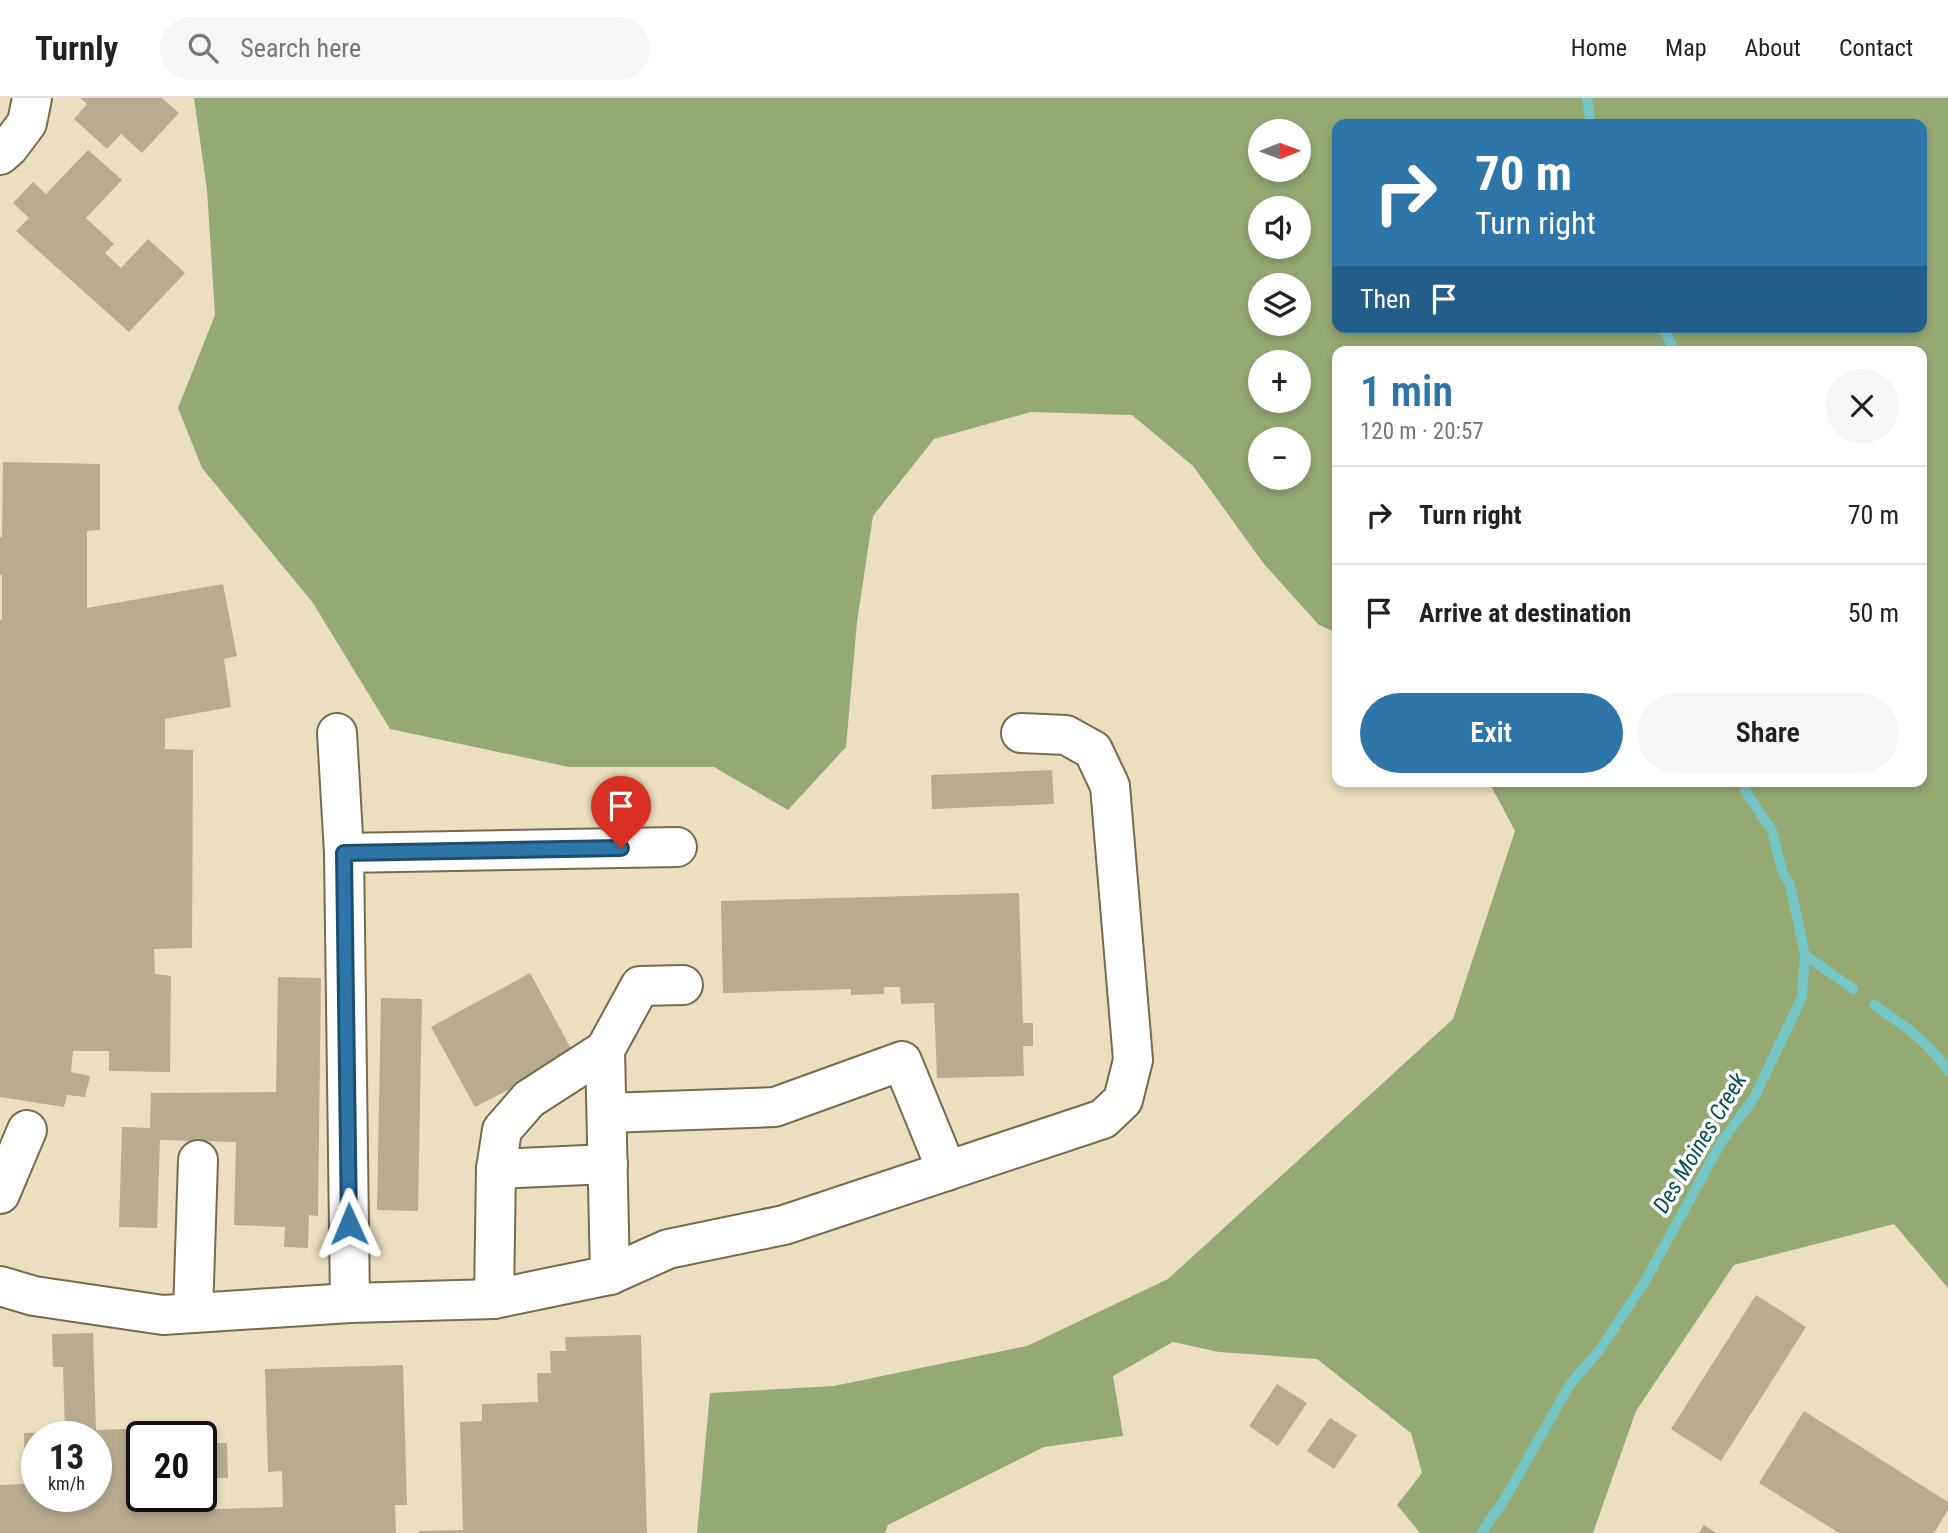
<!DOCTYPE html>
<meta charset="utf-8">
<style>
:root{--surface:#fff;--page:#f6f6f6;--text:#222;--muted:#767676;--line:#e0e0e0;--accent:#2e76aa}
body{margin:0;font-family:"Roboto Condensed",sans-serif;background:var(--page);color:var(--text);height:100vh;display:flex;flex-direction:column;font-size:26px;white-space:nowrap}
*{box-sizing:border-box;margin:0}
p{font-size:23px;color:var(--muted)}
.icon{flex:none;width:38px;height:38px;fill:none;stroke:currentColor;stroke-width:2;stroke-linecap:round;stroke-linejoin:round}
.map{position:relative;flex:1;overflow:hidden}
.side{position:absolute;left:1332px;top:248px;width:595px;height:441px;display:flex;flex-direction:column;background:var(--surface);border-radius:14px;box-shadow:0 4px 10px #0003}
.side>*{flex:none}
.top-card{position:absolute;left:1332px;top:21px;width:595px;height:214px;border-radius:14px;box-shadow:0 4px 10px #0003;background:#2e76aa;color:#fff;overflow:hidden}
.needle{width:46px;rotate:89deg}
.fabs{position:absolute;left:1248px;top:21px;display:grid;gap:14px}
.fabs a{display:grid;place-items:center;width:63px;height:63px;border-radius:50%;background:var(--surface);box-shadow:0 4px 10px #0003;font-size:35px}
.speed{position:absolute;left:21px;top:1323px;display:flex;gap:14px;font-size:35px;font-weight:700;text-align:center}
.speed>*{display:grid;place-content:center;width:91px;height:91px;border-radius:50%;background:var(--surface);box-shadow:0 4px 10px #0003;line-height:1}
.speed small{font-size:18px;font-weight:400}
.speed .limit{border:4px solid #111;border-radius:10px;background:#fff;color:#111}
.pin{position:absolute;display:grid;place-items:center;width:60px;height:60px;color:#fff;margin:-72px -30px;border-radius:50% 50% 50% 0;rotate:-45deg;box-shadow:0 0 7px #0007}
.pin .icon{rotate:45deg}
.me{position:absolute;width:77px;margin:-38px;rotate:359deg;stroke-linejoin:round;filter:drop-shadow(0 0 5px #0008)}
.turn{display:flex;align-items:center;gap:24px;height:147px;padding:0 28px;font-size:32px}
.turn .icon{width:91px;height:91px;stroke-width:2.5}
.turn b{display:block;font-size:49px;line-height:60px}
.then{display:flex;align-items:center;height:66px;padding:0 28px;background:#0003;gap:14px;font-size:26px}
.round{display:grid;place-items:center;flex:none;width:74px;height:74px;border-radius:37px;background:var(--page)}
.headline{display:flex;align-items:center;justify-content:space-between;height:119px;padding:0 28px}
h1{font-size:42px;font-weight:600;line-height:52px;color:var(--accent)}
.action{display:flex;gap:14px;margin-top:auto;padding:14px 28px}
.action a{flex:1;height:80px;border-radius:42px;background:var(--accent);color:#fff;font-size:28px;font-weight:600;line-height:80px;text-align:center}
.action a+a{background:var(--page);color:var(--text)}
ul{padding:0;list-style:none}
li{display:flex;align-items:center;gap:21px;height:98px;padding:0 28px;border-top:2px solid var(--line)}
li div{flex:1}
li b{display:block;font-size:26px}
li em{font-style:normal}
header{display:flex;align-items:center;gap:42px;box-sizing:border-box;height:98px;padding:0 35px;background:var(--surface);border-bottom:2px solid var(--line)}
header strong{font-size:33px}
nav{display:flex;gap:38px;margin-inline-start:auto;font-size:24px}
.search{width:490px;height:63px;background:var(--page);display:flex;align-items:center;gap:18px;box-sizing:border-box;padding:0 24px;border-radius:38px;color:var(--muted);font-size:26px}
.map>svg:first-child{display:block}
.forest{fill:#95a973;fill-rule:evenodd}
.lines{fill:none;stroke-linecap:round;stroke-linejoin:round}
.stream{stroke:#77c6c6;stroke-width:10}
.building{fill:#b9ac8e;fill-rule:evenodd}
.minor-casing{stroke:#776b4e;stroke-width:42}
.minor{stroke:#fff;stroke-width:38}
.route-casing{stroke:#1e4d6e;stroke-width:18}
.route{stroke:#2e76aa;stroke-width:12}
.labels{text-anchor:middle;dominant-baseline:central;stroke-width:7;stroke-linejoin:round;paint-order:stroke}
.water-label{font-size:23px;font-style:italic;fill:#065050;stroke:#fff}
</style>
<header>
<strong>Turnly</strong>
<div class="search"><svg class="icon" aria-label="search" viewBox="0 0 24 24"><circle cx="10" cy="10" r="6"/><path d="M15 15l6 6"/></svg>Search here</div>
<nav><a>Home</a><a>Map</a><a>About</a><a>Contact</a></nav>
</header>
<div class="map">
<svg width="1948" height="1435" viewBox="0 0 1948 1435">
<rect width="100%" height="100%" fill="#ecdfbf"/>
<!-- forest -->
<path class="forest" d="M194 0H1948V1190L1894 1126 1734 1167 1636 1313 1593 1435H1420L1397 1407 1422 1375 1411 1335 1317 1261 1219 1254 1173 1244 1113 1278 1123 1338 1044 1349 888 1427 885 1435H697L710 1295 834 1288 1027 1248 1168 1181 1453 921 1515 733 1489 684H1922V254H1337V535L1319 527 1264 466 1193 368 1132 317 1031 314 934 341 873 418 857 524 846 649 788 712 714 669H569L390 631 313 505 202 370 178 310 215 217 207 92ZM1337 26H1922V229H1337ZM1260 33H1298V72H1260ZM1298 110V149H1260V110ZM1298 187V226H1260V187ZM1260 264H1298V303H1260ZM1260 341H1298V380H1260Z"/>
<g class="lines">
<!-- stream -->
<g class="stream">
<polyline points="1587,0 1591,26"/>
<polyline points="1663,229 1675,254"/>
<polyline points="1805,857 1853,891"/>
<path d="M1874 907C1901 925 1930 945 1948 973"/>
<polyline points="1481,1435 1503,1404 1569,1288 1601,1250 1644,1185 1722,1043 1754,1000 1802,899 1805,857 1790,786 1783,775 1772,733 1746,694 1744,684"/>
</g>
</g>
<!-- building -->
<g class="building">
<polygon points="80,0 162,0 179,15 142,55 121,36 107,51 74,21 87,6"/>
<polygon points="88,52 122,82 86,120 114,146 105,155 121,170 148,141 185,175 129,234 16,133 29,120 13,105 33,84 46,96"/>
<polygon points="3,364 100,366 100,432 87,433 87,510 223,486 237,558 224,561 231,609 165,621 165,651 193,652 192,850 154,851 155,876 171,878 170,974 109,973 109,953 73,953 71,974 90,978 85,999 67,997 64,1009 0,999 0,522 2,522 2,477 0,477 0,439 2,439"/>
<polygon points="1052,672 1054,706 932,711 931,677"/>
<polygon points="1019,795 1023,925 1033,925 1033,948 1023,948 1024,978 937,980 934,905 901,906 900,889 884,889 884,896 851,897 851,891 723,895 721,803"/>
<polygon points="530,875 574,956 516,998 512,990 475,1009 431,929"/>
<polygon points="278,879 321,880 318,1118 309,1117 308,1150 284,1149 285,1129 234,1127 236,1044 160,1042 157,1130 119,1129 122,1029 150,1030 151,995 276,994"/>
<polygon points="381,900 422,901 418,1113 377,1112"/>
<polygon points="1756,1197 1806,1229 1721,1363 1671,1331"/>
<path d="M93 1235 96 1332 154 1330V1339H142V1398H156L157 1413 283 1409 282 1373 268 1374 265 1271 403 1267 407 1407H395L396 1435H0V1387L25 1386 24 1335 65 1334 63 1269H53L52 1236ZM37 1339H96V1398H37Z"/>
<polygon points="641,1237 647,1435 419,1435 419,1433 463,1432 460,1324 482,1323 482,1306 538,1304 537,1275 551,1275 550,1253 566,1253 565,1239"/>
<polygon points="1277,1286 1307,1305 1278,1348 1249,1328"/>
<polygon points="1804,1313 1948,1404 1948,1412 1934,1435 1839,1435 1759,1385"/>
<polygon points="1330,1320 1357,1337 1334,1371 1307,1353"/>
<polygon points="201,1345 227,1345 228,1380 201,1380"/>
<polygon points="1704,1427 1716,1435 1699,1435"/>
</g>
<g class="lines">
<defs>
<g id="minor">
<polyline points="0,57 9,49 27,25 32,0"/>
<polyline points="337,635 344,755"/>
<polyline points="607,1015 775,1009 902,963 947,1073"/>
<polyline points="496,1071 502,1032 529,1001 605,952"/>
<polyline points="0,1096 27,1032"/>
<polyline points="610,1177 605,952 640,888 683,887"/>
<polyline points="0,1188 34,1198 163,1217 350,1205 494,1201 610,1177 668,1151 784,1127 1103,1021 1123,1002 1133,962 1110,688 1093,652 1066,637 1021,635"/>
<polyline points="494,1201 496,1071 608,1066"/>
<polyline points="350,1205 344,755 677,749"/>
<polyline points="193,1215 198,1062"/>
</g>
</defs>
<!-- minor casing -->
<use href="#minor" class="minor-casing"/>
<!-- minor -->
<use href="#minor" class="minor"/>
</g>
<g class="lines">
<defs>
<polyline id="route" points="349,1126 344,755 621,750"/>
</defs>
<!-- route casing -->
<use href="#route" class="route-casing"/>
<!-- route -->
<use href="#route" class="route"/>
</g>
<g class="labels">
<!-- water labels -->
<g class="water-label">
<text transform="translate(1700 1045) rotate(-59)">Des Moines Creek</text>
</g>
</g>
</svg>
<div class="fabs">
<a><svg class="needle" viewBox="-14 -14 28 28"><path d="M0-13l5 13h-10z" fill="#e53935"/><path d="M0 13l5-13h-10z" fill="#767676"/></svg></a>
<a><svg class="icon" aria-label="sound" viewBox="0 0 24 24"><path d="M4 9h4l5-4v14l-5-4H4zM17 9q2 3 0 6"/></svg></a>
<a><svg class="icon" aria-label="layers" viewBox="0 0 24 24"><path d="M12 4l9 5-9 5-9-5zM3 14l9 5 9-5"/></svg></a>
<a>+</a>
<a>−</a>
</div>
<div class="speed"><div>13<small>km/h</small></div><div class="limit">20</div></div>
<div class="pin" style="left:621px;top:750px;background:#d93025"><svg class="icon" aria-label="arrive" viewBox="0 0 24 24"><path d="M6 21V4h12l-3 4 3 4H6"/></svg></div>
<svg class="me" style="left:349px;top:1126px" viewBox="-20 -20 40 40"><path d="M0-17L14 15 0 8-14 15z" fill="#2e76aa" stroke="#fff" stroke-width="4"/></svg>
<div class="top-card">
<div class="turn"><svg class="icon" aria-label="right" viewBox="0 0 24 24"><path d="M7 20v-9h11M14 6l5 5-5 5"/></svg><div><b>70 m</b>Turn right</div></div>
<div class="then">Then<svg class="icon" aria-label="arrive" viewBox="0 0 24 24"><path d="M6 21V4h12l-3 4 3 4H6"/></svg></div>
</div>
<section class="side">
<div class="headline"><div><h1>1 min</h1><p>120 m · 20:57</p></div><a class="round"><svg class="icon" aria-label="close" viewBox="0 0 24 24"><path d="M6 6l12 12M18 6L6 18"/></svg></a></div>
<ul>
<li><svg class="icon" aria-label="right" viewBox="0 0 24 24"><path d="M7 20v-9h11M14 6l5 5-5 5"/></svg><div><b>Turn right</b></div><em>70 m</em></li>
<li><svg class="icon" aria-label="arrive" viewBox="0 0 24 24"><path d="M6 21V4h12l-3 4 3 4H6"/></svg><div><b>Arrive at destination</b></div><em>50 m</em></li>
</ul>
<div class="action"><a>Exit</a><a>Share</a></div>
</section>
</div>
